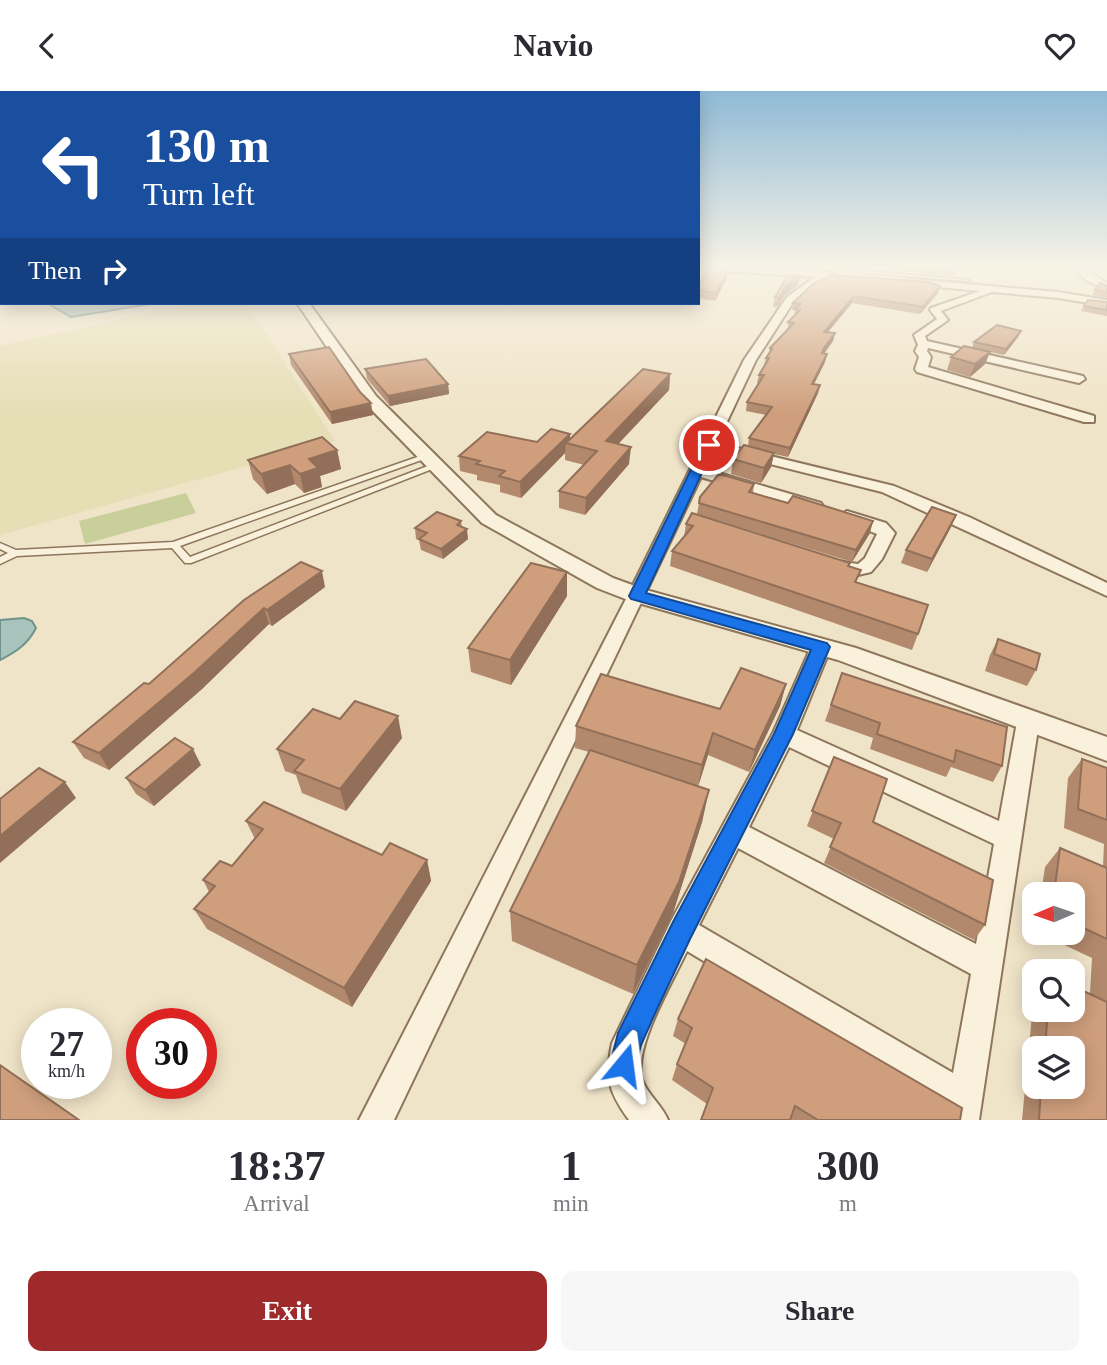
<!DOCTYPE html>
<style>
:root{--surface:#fff;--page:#f7f7f7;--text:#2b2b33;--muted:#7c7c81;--accent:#9e2a2b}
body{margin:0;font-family:Georgia,serif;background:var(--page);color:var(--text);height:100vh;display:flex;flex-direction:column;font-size:26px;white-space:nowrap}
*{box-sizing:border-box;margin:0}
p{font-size:23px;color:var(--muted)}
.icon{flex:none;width:38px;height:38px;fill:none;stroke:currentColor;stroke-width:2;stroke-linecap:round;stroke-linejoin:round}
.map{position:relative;height:1029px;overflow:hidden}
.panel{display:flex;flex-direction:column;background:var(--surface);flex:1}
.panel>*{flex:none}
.banner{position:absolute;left:0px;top:0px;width:700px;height:214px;box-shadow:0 4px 18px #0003;background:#1a4fa0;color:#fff;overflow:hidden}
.needle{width:46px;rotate:268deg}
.fabs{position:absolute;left:1022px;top:791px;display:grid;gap:14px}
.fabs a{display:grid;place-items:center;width:63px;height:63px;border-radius:14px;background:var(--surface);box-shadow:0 4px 18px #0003;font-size:35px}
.speed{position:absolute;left:21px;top:917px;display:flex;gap:14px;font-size:35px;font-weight:700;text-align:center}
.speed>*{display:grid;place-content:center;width:91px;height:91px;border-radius:50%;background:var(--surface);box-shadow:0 4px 18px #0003;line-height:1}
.speed small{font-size:18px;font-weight:400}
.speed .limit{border:10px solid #d22;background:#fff;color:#111}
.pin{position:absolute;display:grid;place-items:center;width:60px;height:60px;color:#fff;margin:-30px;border:4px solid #fff;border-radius:50%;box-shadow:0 2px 7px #0007}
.me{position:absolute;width:77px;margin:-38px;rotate:16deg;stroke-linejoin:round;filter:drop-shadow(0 0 5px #0008)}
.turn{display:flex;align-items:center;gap:24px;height:147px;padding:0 28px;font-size:32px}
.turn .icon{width:91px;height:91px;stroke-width:2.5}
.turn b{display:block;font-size:49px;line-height:60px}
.then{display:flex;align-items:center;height:66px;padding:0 28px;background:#0003;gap:14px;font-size:26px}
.eta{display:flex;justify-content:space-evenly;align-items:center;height:119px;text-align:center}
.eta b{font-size:42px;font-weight:800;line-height:49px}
.cta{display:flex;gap:14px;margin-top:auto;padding:14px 28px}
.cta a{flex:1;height:80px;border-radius:14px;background:var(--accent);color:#fff;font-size:28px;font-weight:800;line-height:80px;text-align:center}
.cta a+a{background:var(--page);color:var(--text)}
header{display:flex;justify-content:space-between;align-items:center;height:91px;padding:0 28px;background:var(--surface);font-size:32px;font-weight:800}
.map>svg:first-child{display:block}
.farmland{fill:#e6deb5}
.green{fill:#c9cf9b}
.water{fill:#a9c4bc;stroke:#6f938a;stroke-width:2}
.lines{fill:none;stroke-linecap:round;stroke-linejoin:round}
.service-casing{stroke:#8d765c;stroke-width:3}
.minor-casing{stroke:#8d765c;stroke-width:4}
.tertiary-casing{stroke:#8d765c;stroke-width:4}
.service{fill:#faf1dc;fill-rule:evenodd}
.minor{fill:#faf1dc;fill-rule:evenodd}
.tertiary{fill:#faf1dc;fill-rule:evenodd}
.wall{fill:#b2896c;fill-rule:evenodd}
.shaded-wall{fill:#916f58}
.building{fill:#cf9f7d;stroke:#916f58;stroke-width:2}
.route{fill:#1a73e8;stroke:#114b97;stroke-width:2}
</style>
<header><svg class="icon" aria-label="back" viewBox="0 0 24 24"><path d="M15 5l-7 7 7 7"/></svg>Navio<svg class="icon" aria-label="heart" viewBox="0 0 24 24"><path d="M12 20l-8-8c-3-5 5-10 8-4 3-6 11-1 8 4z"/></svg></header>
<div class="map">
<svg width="1107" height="1029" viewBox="0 0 1107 1029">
<rect width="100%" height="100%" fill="#f0e4c8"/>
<!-- farmland -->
<polygon class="farmland" points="196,212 246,212 335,350 0,444 0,255"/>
<!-- green -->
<polygon class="green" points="186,402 196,422 85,453 79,430"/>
<!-- water -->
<g class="water">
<polygon points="47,212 156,212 71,226"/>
<path d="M24 527 32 530 36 537C28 553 16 561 0 569V529Z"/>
</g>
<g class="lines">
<defs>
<g id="service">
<polygon points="856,177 861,177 867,180 970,189 968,190 866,182"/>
<polygon points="423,364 429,364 430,366 180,455 190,466 433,373 439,373 440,375 191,472 185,472 172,457 17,465 0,473 0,466 8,462 0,458 0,452 16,459 173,451"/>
</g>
<g id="minor">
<polygon points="720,177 830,181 835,184 818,191 794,210 756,269 717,352 894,395 969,426 1107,492 1107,505 882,401 714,359 705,378 821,412 823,415 815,420 701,386 394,1029 359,1029 628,504 744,269 787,206 815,186 724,180"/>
<polygon points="1073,177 1082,177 1107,192 1107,199 1087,190"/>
<rect x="0" y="180" width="2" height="6"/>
<polygon points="910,188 1058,201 1107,209 1107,215 1058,207 992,201 941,220 948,229 925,245 927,250 1083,285 1085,288 1079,292 928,257 927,260 931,266 928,276 1094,325 1094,331 1084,331 917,281 915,278 919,266 915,260 918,254 914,244 937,228 930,219 931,217 980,200 907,193 905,191"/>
<polygon points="847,420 886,432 895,442 882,468 871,481 858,484 831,479 828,475 837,470 858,473 865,467 877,443 841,429 839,425"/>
<path d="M821 549 828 551 831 556 797 639 999 730 1017 631 1020 625 1028 622 1036 625 1039 631 979 1029H945L947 1016 687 860C673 890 633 956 642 988 646 1002 662 1014 668 1029H629C608 1000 605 987 612 952L671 830 773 642 811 556 814 551ZM789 656 994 753 976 853 749 736ZM738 757 971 883 953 982 699 834Z"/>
</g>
<polygon id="tertiary" points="297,212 309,212 376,305 496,424 613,487 646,499 856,557 1107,646 1107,670 838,569 628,509 597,497 482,432 364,311"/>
</defs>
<!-- service casing -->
<use href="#service" class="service-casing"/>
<!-- minor casing -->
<use href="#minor" class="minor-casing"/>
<!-- tertiary casing -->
<use href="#tertiary" class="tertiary-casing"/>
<!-- service -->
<use href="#service" class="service"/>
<!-- minor -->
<use href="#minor" class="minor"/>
<!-- tertiary -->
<use href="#tertiary" class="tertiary"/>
</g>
<!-- wall -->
<g class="wall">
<polygon points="888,177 957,177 954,185 888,179"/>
<polygon points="800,185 798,194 785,204 777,216 773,216 775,206"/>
<polygon points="727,187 715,210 698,207 698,199"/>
<polygon points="813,193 938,202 920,223 852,212 828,241 835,242 833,250 824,263 825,271 814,293 820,294 818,302 788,366 774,363 771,376 761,392 731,383 733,368 748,355 749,347 766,324 746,320 747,311 759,292 757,292 759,284 764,275 766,267 769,262 770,257 788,238 788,231 794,225 795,219 792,219 793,212"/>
<polygon points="1107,195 1107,207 1092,204 1095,199"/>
<polygon points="1107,211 1107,225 1081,220 1084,215"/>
<polygon points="1021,240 1018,246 1004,264 990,261 985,273 970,286 947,279 951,266 972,257 974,251"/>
<polygon points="289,263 373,324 332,333 291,274"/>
<polygon points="365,278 448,293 449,303 390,315 367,288"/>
<polygon points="670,283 669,299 618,353 629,373 585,424 559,417 559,400 584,374 565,369 565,362 521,407 500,401 500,394 477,389 477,384 460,380 459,365 537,351 570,348"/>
<polygon points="337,359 341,378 320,385 322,396 304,402 295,393 267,403 253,388 248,369"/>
<polygon points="754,393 753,402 870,442 852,471 697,423 700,406"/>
<polygon points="956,424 951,436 927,481 901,472 906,459"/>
<polygon points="461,430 462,436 468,448 443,468 421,459 419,449 416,448 415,437"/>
<polygon points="686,433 849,475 857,491 918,543 912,559 670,475 672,460 684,446"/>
<polygon points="567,481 567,505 511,594 471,581 468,557"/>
<polygon points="325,496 272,535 269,533 202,598 109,679 84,667 73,651 149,593 244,509"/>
<polygon points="998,548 1036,579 1027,595 985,580 990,564"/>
<polygon points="842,582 1002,675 993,691 951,676 946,686 870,658 873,647 825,630"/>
<polygon points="786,593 780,615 749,681 708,664 698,695 709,699 702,731 673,822 633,903 512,850 510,820 589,661 575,657 576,635 720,618"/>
<polygon points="340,628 402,647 346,720 302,702 296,684 285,680 277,658"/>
<polygon points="834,666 873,731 985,834 974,849 824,772 834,748 807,735"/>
<path d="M1082 668 1107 677V1029H1022L1034 903V919H1073L1090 903 1092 867 1039 842H1073V803H1041L1045 776 1060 757 1103 775 1104 753 1064 737 1068 687ZM1034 957H1073V996H1034Z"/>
<polygon points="201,674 154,715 136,703 126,687"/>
<polygon points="246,730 382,764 427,769 431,790 352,916 207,838 194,818 209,801 203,789 232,775 255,748"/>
<polygon points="678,928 960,1029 701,1029 707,1013 672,989 677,973 686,953 673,945"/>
</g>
<!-- shaded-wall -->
<g class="shaded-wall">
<polygon points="728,179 727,187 715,210 716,202"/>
<polygon points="800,185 798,194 785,204 777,216 779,207 787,194"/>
<polygon points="940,195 938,202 920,223 923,216"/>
<polygon points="854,205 852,212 822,248 824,241"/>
<polygon points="1021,240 1018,246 1004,264 1006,258"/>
<polygon points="835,242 833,250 822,265 820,270 824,257"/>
<polygon points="990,261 985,273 970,286 975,273"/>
<polygon points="827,263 825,271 810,301 812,293"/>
<polygon points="670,283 669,299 605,367 606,350"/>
<polygon points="448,293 449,303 390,315 388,305"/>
<polygon points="820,294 818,302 788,366 790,357"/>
<polygon points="371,312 373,324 332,333 330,321"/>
<polygon points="570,343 570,353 566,352 565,362 521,407 520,391"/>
<polygon points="631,356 629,373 585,424 586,407"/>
<polygon points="337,359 341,378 320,385 322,396 304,402 300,383 309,368"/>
<polygon points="774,362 771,376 761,392 764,377"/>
<polygon points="290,374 295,393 267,403 261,383"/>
<polygon points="956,424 951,436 927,481 932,468"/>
<polygon points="873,430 870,442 852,471 856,459"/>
<polygon points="467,438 468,448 443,468 441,458"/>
<polygon points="322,480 325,496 272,535 267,519"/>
<polygon points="567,481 567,505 511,594 510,569"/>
<polygon points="264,517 269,533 202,598 109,679 99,662"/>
<polygon points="786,593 780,615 749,681 755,659"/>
<polygon points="398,625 402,647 346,720 340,698"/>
<polygon points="713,642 708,664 698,696 702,674"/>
<polygon points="193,658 201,674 154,715 145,699"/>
<polygon points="65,691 76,707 0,772 0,745"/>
<polygon points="709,699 702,731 673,822 633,903 637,874"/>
<polygon points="427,769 431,790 352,916 344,897"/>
</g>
<!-- building -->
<g class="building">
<polygon points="709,177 728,179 716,202 698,199 698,196"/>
<polygon points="788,184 800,185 787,194 779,207 775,206"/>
<polygon points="832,184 929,191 940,195 923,216 854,205 824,241 835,242 824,257 822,262 827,263 812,293 820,294 790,357 749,347 772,316 747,311 764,284 759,284 769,267 766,267 772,258 770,257 794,232 788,231 800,219 795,218 800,213 793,212 796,209 813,193"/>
<polygon points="1100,192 1107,195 1107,201 1095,199"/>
<polygon points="1088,209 1107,211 1107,219 1084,215"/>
<polygon points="997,234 1021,240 1006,258 974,251"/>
<polygon points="964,255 990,261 975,273 951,266"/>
<polygon points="329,256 360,301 371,312 330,321 289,263"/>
<polygon points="426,268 448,293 388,305 365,278"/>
<polygon points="643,278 670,283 606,350 631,356 586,407 559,400 597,360 566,352"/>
<polygon points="551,338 570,343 520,391 499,385 505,380 476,373 480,370 459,365 487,341 537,351"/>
<polygon points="322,346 337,359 309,368 318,377 300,383 290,374 261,383 248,369"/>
<polygon points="744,354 774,362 764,377 733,368"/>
<polygon points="718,384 723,384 754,393 749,401 788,412 793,405 873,430 856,459 699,412 700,406"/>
<polygon points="932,416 956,424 932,468 906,459"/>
<polygon points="437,421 461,430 457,434 467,438 441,458 419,448 427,442 415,437"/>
<polygon points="692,422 850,472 848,475 861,479 855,491 928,514 918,543 672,460 693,435 686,433"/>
<polygon points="301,471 322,480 267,519 264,517 195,581 99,662 73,651 144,592 149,593 244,509"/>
<polygon points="531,472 567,481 510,569 468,557"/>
<polygon points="998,548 1040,563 1036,579 994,563"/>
<polygon points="741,577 786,593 755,659 713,642 702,674 576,635 601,583 720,618"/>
<polygon points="842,582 1007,636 1002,675 956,659 954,671 877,643 880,632 831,614"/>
<polygon points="355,610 398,625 340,698 294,680 304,669 277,658 313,618 340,628"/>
<polygon points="175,647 193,658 145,699 126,687"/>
<polygon points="590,659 709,699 679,791 637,874 510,820"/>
<polygon points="834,666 887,688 873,731 993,789 985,834 830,756 841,732 812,720"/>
<polygon points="1082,668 1107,677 1107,729 1078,718"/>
<polygon points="39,677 65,691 0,745 0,708"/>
<polygon points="264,711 382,764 390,752 427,769 344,897 194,818 215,795 203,789 220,770 232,775 263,738 246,730"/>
<polygon points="1060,757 1107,777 1107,848 1073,832 1073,803 1054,803"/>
<polygon points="706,868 962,1017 960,1029 818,1029 795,1015 790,1029 701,1029 713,997 677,973 692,937 678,928"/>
<polygon points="1073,895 1107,911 1107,1029 1039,1029 1041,996 1073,996 1073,957 1045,957 1048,919 1073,919"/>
<polygon points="0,974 79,1029 0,1029"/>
</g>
<!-- sky -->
<linearGradient id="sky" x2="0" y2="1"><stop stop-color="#8fbad6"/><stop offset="0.55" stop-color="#f8f3e6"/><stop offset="1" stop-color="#f8f3e6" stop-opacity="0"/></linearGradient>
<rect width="1107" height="321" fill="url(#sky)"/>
<!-- route -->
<polygon class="route" points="709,351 715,354 646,502 827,552 830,556 793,643 690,848 658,916 641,954 633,984 624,988 614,984 610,974 618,942 673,831 774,643 811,559 631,508 629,505 703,354"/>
</svg>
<div class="fabs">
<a><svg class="needle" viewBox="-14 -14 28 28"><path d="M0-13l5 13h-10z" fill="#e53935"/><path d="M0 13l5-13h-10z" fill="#7c7c81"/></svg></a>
<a><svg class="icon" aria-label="search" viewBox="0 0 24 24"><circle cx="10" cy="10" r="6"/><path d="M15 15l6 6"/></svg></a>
<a><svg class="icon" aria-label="layers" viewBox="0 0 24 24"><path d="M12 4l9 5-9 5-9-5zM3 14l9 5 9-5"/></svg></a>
</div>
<div class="speed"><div>27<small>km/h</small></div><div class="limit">30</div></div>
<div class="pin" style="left:709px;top:354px;background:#d93025"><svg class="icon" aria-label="arrive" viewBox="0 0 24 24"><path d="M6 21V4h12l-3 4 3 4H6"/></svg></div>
<svg class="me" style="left:624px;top:974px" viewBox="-20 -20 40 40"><path d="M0-17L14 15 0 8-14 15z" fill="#1a73e8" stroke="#fff" stroke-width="4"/></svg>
<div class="banner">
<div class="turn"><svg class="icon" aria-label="left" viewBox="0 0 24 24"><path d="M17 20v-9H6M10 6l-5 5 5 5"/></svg><div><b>130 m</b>Turn left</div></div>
<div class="then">Then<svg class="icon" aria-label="right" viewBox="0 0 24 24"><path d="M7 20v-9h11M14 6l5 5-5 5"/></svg></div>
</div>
</div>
<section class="panel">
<div class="eta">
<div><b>18:37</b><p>Arrival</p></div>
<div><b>1</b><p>min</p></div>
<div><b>300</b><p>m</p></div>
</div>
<div class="cta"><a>Exit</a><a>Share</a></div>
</section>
